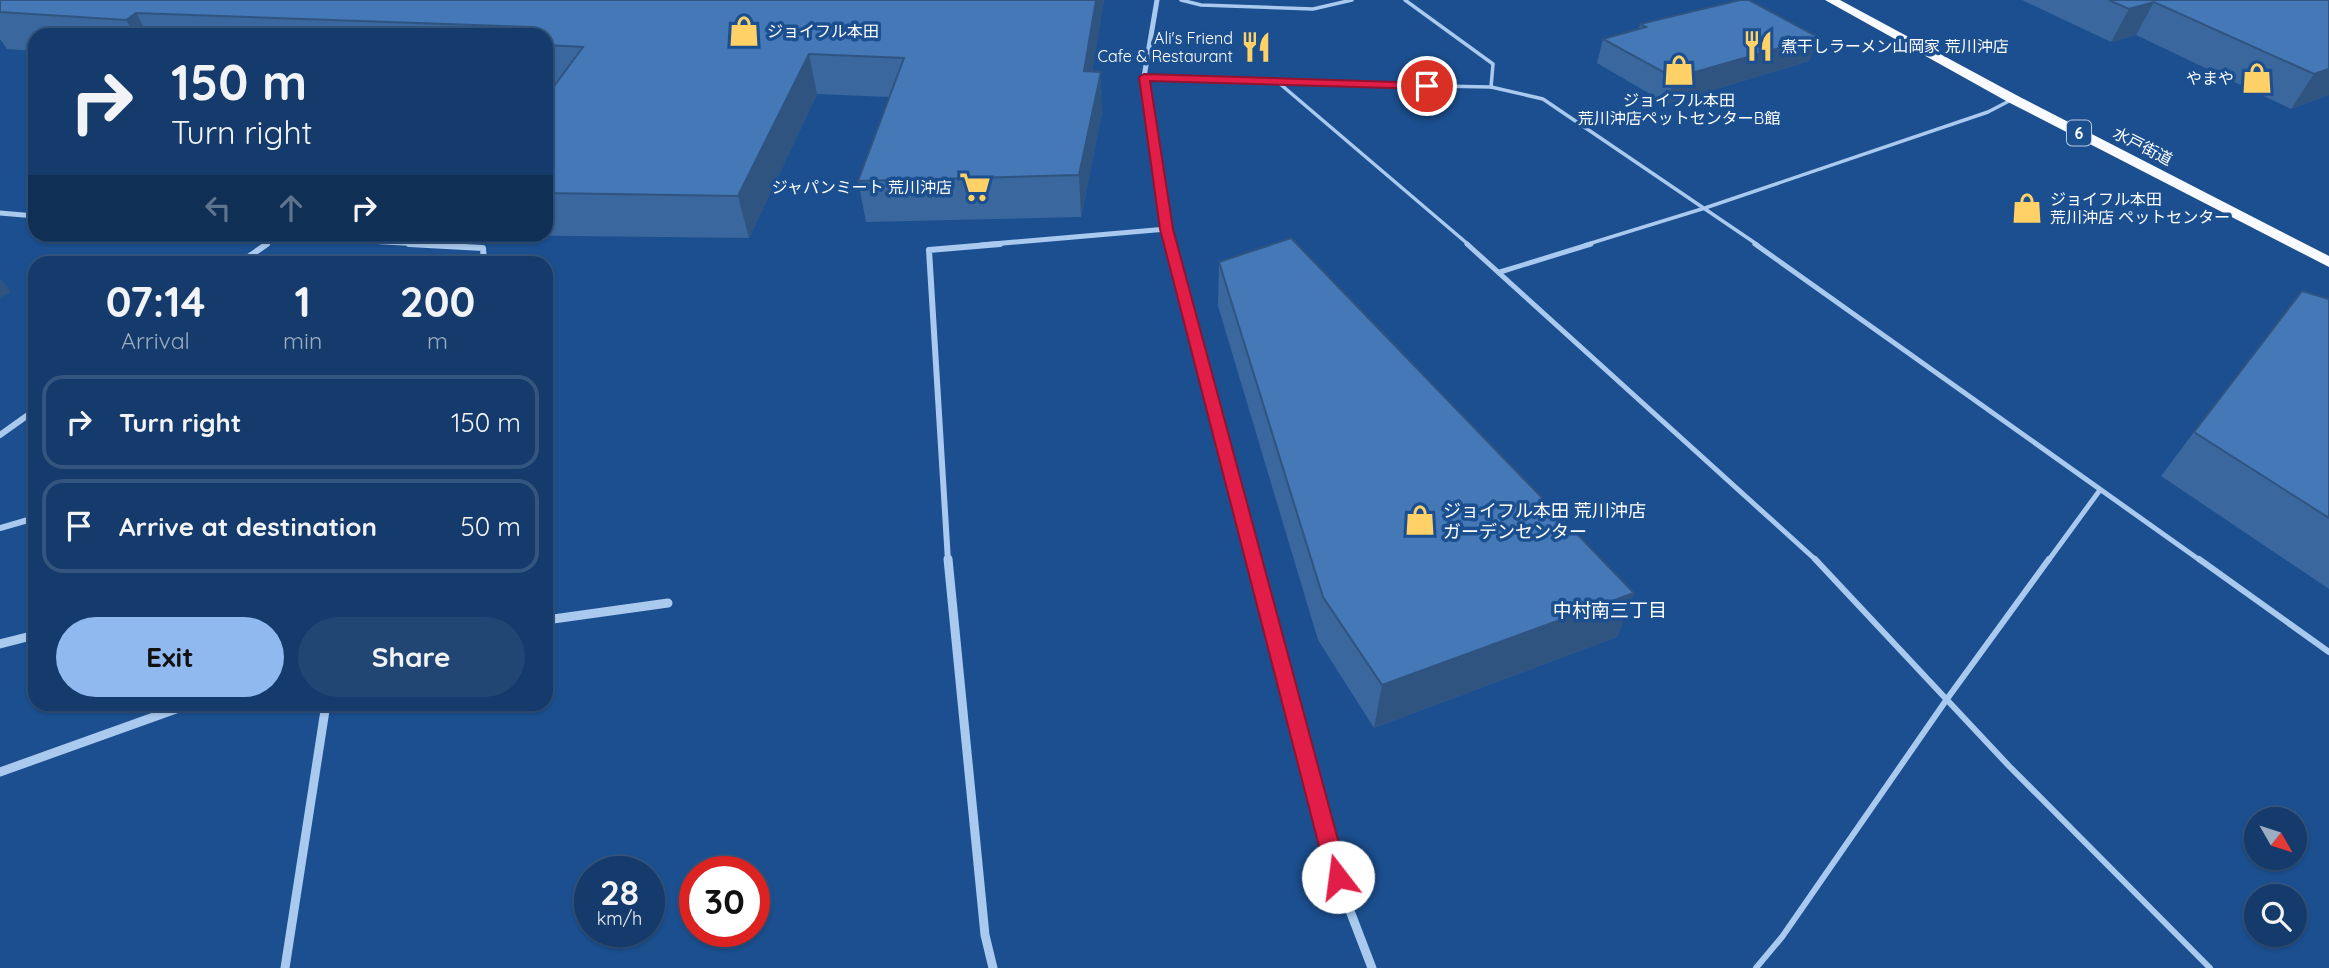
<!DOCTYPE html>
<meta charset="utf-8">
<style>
:root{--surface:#143b6b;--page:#214673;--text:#f1f3f6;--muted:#9dadc1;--line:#33557e;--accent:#90b9f0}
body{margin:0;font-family:Quicksand,"Noto Sans JP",sans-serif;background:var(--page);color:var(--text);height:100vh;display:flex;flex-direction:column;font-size:26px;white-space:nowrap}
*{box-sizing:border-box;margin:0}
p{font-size:23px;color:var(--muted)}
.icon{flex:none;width:38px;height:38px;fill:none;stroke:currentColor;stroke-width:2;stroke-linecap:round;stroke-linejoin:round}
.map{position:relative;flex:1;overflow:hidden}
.details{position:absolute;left:28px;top:256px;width:525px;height:455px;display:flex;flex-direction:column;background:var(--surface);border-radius:21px;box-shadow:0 2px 5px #0004,0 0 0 2px var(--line)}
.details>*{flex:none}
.guide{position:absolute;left:28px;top:28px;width:525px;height:214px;border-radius:21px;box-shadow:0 2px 5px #0004,0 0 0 2px var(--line);background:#143b6b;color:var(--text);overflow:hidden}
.needle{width:46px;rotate:129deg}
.buttons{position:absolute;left:2244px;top:807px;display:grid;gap:14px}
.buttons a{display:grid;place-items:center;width:63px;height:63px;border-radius:50%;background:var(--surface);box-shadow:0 2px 5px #0004,0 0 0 2px var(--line);font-size:35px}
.speed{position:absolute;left:574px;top:856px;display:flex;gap:14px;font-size:35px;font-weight:700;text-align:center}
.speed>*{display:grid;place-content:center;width:91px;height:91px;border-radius:50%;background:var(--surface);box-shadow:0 2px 5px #0004,0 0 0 2px var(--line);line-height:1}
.speed small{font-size:18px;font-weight:400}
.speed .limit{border:10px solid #d22;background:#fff;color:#111}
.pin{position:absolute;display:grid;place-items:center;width:60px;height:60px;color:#fff;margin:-30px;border:4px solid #fff;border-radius:50%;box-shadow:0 2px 7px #0007}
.me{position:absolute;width:77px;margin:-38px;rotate:345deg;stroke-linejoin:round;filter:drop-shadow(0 0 5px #0008)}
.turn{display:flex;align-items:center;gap:24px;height:147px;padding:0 28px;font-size:32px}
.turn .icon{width:91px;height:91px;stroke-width:2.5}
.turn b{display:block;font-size:49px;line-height:60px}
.lanes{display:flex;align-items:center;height:66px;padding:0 28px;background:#0003;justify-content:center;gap:35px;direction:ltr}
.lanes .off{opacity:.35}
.eta{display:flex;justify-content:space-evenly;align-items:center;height:119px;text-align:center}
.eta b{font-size:42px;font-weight:700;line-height:49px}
.action{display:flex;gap:14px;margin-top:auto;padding:14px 28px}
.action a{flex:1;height:80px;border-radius:42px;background:var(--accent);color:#111;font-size:28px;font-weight:700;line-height:80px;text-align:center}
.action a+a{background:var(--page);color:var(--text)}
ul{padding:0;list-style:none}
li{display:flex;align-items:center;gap:21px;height:94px;margin:0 14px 10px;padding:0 14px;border:4px solid var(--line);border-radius:21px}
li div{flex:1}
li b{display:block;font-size:26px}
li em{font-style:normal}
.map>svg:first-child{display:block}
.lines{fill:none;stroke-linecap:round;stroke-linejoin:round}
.service-far2{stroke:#a9c9ee;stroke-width:3.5}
.service-far1{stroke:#a9c9ee;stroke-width:5}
.service{stroke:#a9c9ee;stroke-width:6}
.minor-far2{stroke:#a9c9ee;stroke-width:5}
.minor-far1{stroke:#a9c9ee;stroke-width:6}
.minor{stroke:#a9c9ee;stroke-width:9}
.trunk{fill:#f8faff;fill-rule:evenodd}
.wall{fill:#3a679d}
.shaded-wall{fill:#305480}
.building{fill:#4478b7;stroke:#305480;stroke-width:2}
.route{fill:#e11d48;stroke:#92132f;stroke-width:2}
.labels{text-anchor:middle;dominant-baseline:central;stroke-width:7;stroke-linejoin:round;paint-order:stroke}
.far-poi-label{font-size:16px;fill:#fff;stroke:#1b4f8f;text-anchor:start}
.shield{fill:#1b4f8f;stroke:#bbcadd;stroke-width:2}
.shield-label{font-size:16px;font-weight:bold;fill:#fff}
.far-street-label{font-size:16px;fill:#fff;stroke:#1b4f8f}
.poi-label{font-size:18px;fill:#fff;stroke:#1b4f8f;text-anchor:start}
.neighbourhood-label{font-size:19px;fill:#fff;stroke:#1b4f8f}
</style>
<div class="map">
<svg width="2329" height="968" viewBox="0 0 2329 968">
<rect width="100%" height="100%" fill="#1b4f8f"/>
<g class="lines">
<!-- service-far2 -->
<g class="service-far2">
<polyline points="1181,0 1201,5 1313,9 1352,0"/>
<polyline points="1405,0 1493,64 1491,87"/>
<polyline points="1144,77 1279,83 1469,245"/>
<polyline points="1280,83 1491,87 1543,99 1758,245"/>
<polyline points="1585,245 1705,208 1988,112 2011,100"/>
</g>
<!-- service-far1 -->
<g class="service-far1">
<polyline points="1467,244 1817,561"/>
<polyline points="1755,244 2201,561"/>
<polyline points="1500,272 1591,244"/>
<polyline points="2048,561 2100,490"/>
</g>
<!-- service -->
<g class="service">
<polyline points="1815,559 2009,766 2210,968"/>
<polyline points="2199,559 2329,652"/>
<polyline points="1756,968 1782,937 1947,699 2049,559"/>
</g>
<!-- minor-far2 -->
<g class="minor-far2">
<polyline points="1157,0 1144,77 1171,245"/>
<polyline points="0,213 35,216"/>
<polyline points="242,234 439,245"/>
<polyline points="264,245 275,238"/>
<polyline points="981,245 1167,229"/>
</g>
<!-- minor-far1 -->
<g class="minor-far1">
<polyline points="409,244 483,248 484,262"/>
<polyline points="1171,244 1254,561"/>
<polyline points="241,262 267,244"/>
<polyline points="0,435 35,410"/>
<polyline points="0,528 35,518"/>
<polyline points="948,561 929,250 1000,244"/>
</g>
<!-- minor -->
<g class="minor">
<polyline points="948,559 985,935 993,968"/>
<polyline points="1254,559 1337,877 1372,968"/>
<polyline points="546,620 668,603"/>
<polyline points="0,644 35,635"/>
<polyline points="0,772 190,704"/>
<polyline points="285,968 326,704"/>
</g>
<!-- trunk -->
<polygon class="trunk" points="1825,0 1840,0 2018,96 2329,256 2329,267 2008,102"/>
</g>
<!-- wall -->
<g class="wall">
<polygon points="0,0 1104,0 1092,71 1102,112 1081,217 866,222 858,181 889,97 817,94 749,238 495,235 546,234 546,97 555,85 546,84 546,35 35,35 35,51 7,49 0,39"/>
<polygon points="2022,0 2329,0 2329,95 2291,109 2136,35 2111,42"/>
<polygon points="1640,24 1818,37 1809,61 1667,104 1597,63 1603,39 1639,29"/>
<polygon points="1219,262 1634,593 1617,637 1374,728 1318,640 1218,306"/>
<polygon points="2329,299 2329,589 2161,476 2194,432"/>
</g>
<!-- shaded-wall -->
<g class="shaded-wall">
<polygon points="1096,0 1104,0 1086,111 1084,71"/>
<polygon points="2154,2 2136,35 2111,42 2129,9"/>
<polygon points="136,13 148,35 135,35 126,20"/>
<polygon points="1818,37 1809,61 1667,104 1674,78"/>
<polygon points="809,54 817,94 749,238 738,196"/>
<polygon points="2329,69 2329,95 2291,109 2314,74"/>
<polygon points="1101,72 1102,112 1081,217 1079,175"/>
<polygon points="0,278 11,292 0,298"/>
<polygon points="1634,593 1617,637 1374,728 1382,685"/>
</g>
<!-- building -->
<g class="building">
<polygon points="0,0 1096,0 1084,71 1101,72 1079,175 858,181 904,58 809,54 738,196 546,193 546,97 583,47 546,45 546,35 526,35 532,27 136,13 126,20 0,12"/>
<polygon points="1740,0 1749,0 1818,37 1674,78 1603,39 1646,27 1640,24"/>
<polygon points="2109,0 2329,0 2329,69 2314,74 2154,2 2129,9"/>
<polygon points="1291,238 1634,593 1382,685 1323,597 1219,262"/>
<polygon points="2302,291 2329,299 2329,518 2194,432"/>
</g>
<!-- route -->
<polygon class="route" points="1144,74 1427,83 1433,86 1427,89 1150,81 1173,229 1348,877 1345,883 1338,886 1330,883 1327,877 1160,229 1139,77"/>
<!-- icons -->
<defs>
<symbol id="shop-bare" viewBox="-9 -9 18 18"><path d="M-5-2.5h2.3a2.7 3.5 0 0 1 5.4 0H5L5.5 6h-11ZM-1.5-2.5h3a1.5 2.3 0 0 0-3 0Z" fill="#ffd166" stroke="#1b4f8f" stroke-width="2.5" paint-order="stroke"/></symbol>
<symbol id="restaurant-bare" viewBox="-9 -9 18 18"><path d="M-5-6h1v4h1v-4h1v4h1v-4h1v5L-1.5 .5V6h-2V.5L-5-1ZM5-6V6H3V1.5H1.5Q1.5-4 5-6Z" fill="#ffd166" stroke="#1b4f8f" stroke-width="2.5" paint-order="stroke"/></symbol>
<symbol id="supermarket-bare" viewBox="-9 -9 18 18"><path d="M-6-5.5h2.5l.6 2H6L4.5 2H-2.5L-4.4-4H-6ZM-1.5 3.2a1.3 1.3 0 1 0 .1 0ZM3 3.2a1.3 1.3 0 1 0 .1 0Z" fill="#ffd166" stroke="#1b4f8f" stroke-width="2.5" paint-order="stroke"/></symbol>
</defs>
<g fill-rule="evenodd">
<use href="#shop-bare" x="722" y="9" width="44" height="44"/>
<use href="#restaurant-bare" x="1736" y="24" width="44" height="44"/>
<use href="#restaurant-bare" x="1234" y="25" width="44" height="44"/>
<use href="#shop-bare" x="1657" y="48" width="44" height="44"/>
<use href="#shop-bare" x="2235" y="56" width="44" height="44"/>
<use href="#supermarket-bare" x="953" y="165" width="44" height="44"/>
<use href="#shop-bare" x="2005" y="186" width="44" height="44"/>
<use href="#shop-bare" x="1398" y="498" width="44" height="44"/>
</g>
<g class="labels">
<!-- far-poi labels -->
<g class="far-poi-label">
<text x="767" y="31">ジョイフル本田</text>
<text x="1233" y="38" text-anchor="end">Ali's Friend<tspan x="1233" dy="18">Cafe &amp; Restaurant</tspan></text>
<text x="1781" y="46">煮干しラーメン山岡家 荒川沖店</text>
<text x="2234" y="78" text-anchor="end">やまや</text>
<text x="1679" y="100" text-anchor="middle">ジョイフル本田<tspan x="1679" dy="18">荒川沖店ペットセンターB館</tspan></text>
<text x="952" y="187" text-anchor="end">ジャパンミート 荒川沖店</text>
<text x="2050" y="199">ジョイフル本田<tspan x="2050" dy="18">荒川沖店 ペットセンター</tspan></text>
</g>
<!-- shield labels -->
<rect class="shield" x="2067" y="120.5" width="24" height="25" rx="5"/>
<g class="shield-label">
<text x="2079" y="133">6</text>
</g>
<!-- far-street labels -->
<g class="far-street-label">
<text transform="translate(2143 146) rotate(27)">水戸街道</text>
</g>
<!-- poi labels -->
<g class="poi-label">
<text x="1443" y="510">ジョイフル本田 荒川沖店<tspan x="1443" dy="21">ガーデンセンター</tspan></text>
</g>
<!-- neighbourhood labels -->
<g class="neighbourhood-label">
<text x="1610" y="610">中村南三丁目</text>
</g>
</g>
</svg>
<div class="buttons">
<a><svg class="needle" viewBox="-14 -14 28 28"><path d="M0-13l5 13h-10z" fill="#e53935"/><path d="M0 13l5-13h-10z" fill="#9dadc1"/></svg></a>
<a><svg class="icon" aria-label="search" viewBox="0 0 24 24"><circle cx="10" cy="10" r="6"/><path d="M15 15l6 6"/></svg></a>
</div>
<div class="speed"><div>28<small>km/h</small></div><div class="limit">30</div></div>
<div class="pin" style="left:1427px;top:86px;background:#d93025"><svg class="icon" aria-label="arrive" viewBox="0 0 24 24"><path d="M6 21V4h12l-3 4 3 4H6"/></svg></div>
<svg class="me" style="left:1338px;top:877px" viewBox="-20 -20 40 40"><circle r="19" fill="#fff"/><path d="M0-13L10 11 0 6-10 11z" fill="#e11d48"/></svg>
<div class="guide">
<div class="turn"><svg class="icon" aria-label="right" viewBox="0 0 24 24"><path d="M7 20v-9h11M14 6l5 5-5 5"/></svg><div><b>150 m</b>Turn right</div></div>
<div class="lanes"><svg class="icon off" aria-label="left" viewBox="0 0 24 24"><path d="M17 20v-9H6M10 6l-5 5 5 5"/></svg><svg class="icon off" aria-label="ahead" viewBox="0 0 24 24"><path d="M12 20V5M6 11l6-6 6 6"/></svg><svg class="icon" aria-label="right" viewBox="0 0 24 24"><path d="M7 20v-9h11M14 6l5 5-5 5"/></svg></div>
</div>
<section class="details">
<div class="eta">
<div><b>07:14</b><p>Arrival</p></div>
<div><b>1</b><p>min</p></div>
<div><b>200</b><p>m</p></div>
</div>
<ul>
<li><svg class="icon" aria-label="right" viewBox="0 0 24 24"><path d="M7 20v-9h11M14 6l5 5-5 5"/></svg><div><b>Turn right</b></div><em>150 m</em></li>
<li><svg class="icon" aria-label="arrive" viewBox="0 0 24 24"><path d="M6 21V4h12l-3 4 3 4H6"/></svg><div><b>Arrive at destination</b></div><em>50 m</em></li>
</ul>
<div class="action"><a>Exit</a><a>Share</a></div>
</section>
</div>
